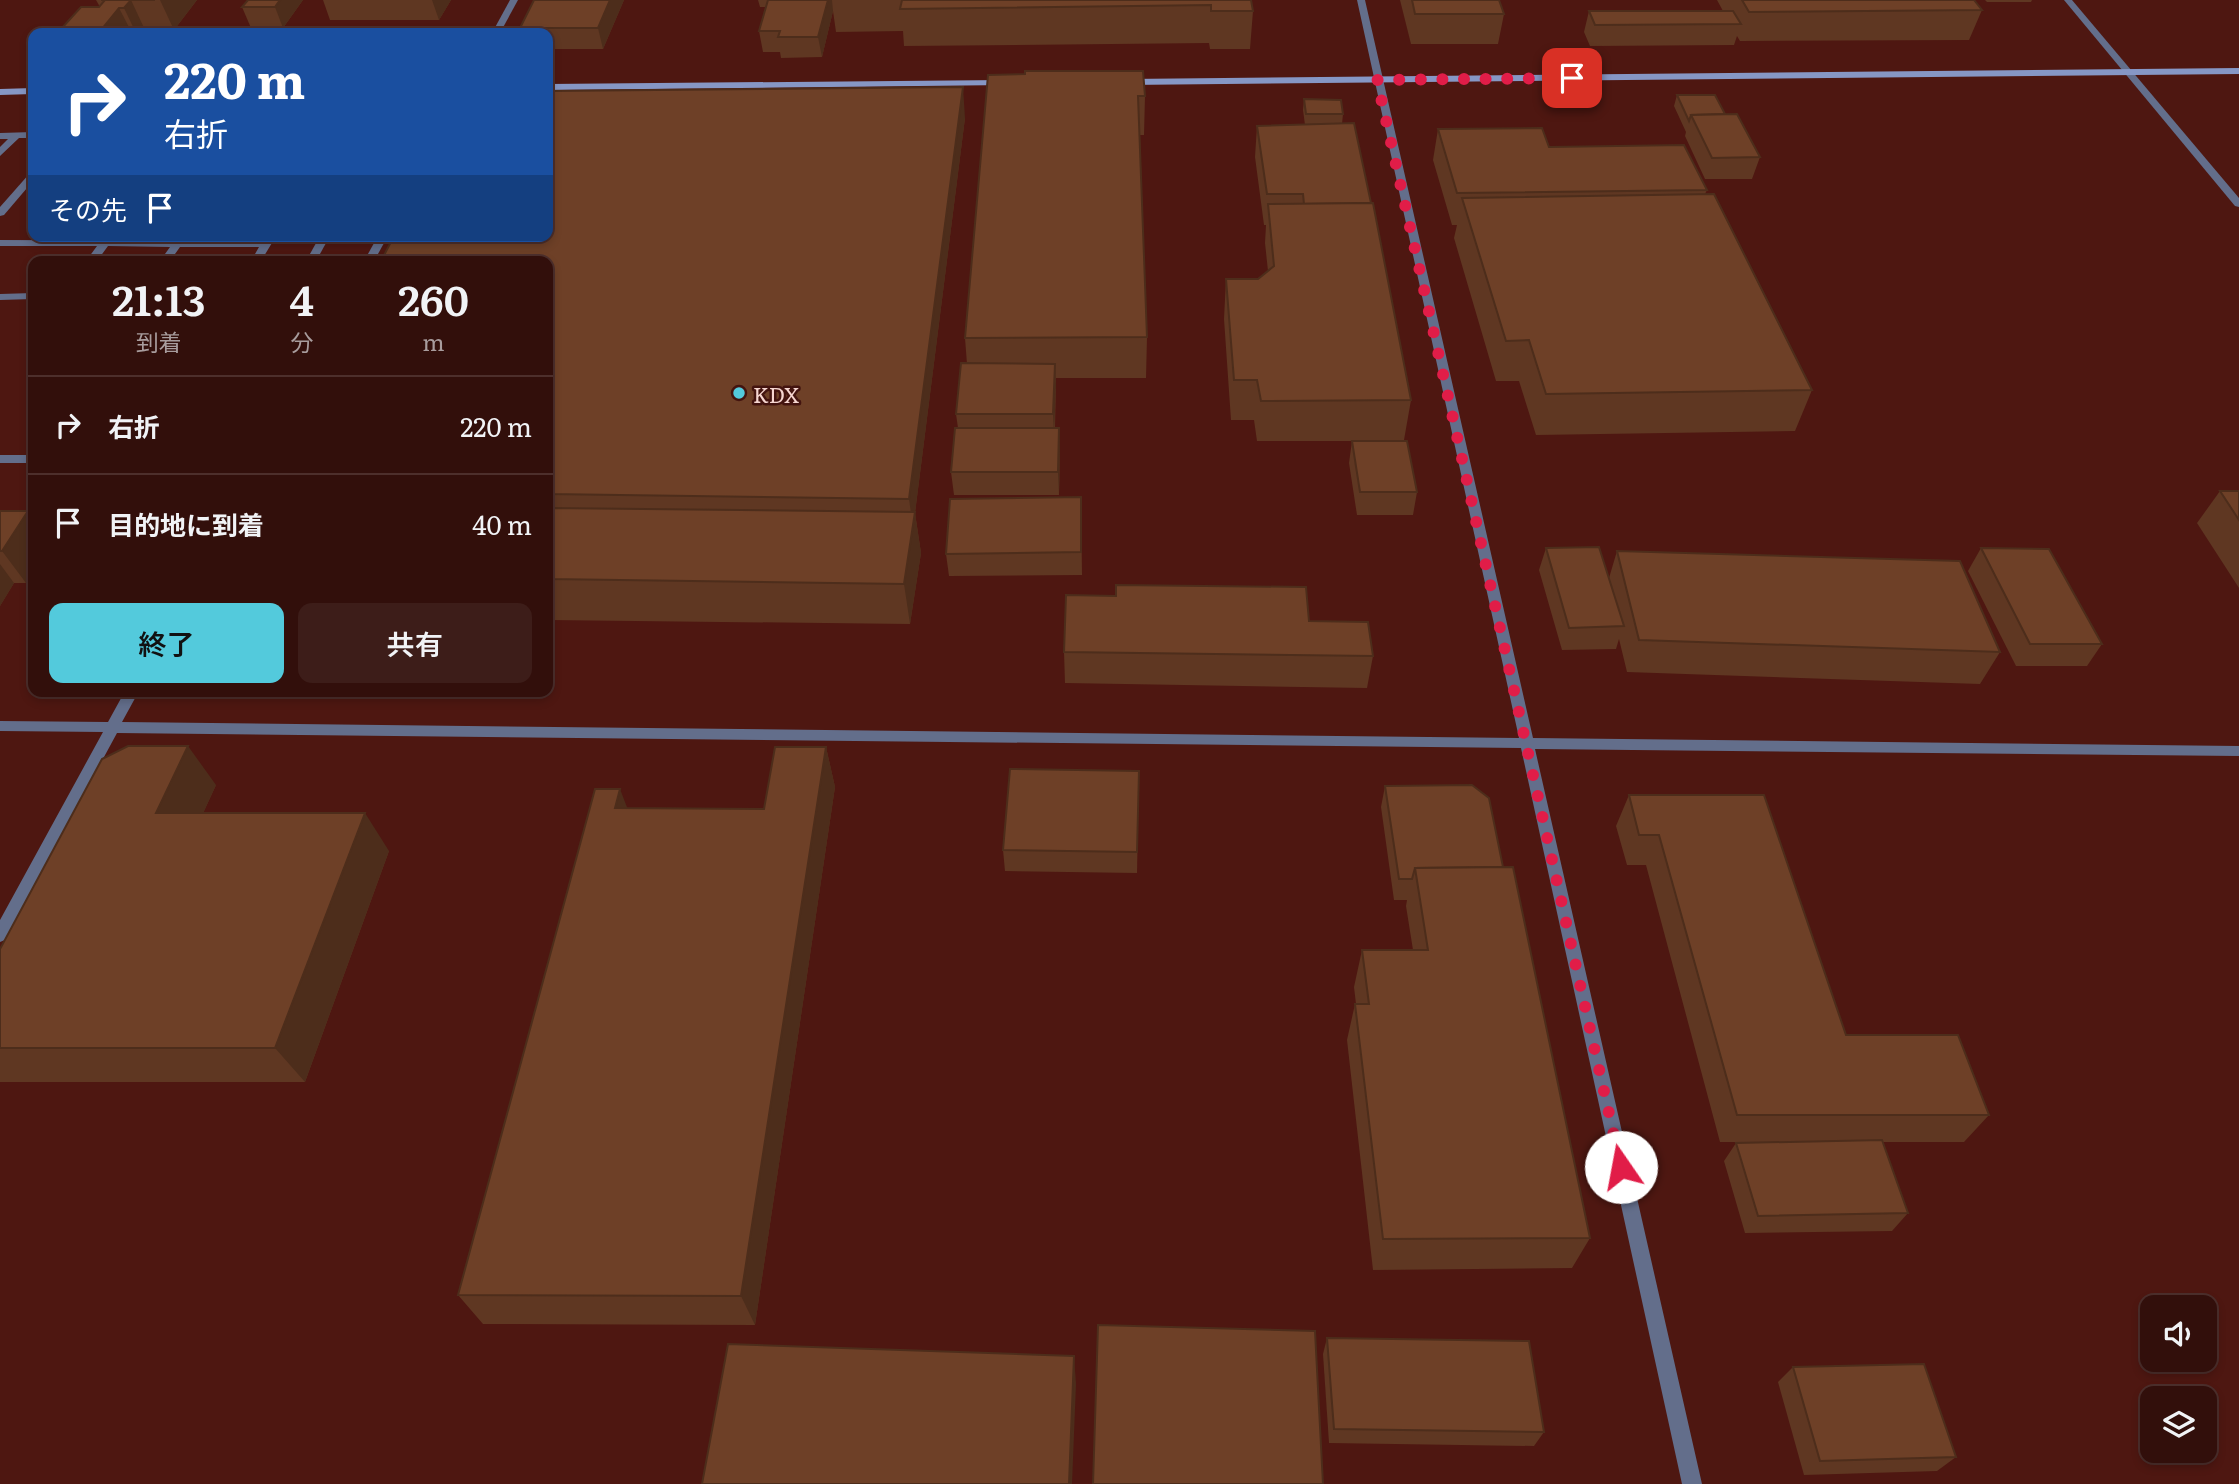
<!DOCTYPE html>
<html lang="ja">
<meta charset="utf-8">
<style>
:root{--surface:#320f0b;--page:#3d1d19;--text:#f1f3f6;--muted:#a89c9d;--line:#4d2f2c;--accent:#53cadc}
body{margin:0;font-family:Literata,"Noto Sans JP",serif;background:var(--page);color:var(--text);height:100vh;display:flex;flex-direction:column;font-size:26px;white-space:nowrap}
*{box-sizing:border-box;margin:0}
p{font-size:23px;color:var(--muted)}
.icon{flex:none;width:38px;height:38px;fill:none;stroke:currentColor;stroke-width:2;stroke-linecap:round;stroke-linejoin:round}
.map{position:relative;flex:1;overflow:hidden}
.side{position:absolute;left:28px;top:256px;width:525px;height:441px;display:flex;flex-direction:column;background:var(--surface);border-radius:14px;box-shadow:0 4px 10px #0003,0 0 0 2px var(--line)}
.side>*{flex:none}
.top-card{position:absolute;left:28px;top:28px;width:525px;height:214px;border-radius:14px;box-shadow:0 4px 10px #0003,0 0 0 2px var(--line);background:#1a4fa0;color:#fff;overflow:hidden}
.controls{position:absolute;left:2140px;top:1295px;display:grid;gap:14px}
.controls a{display:grid;place-items:center;width:77px;height:77px;border-radius:14px;background:var(--surface);box-shadow:0 4px 10px #0003,0 0 0 2px var(--line);font-size:35px}
.pin{position:absolute;display:grid;place-items:center;width:60px;height:60px;color:#fff;margin:-30px;border-radius:14px;box-shadow:0 4px 10px #0006}
.me{position:absolute;width:77px;margin:-38px;rotate:348deg;stroke-linejoin:round;filter:drop-shadow(0 0 5px #0008)}
.turn{display:flex;align-items:center;gap:24px;height:147px;padding:0 21px;font-size:32px}
.turn .icon{width:91px;height:91px;stroke-width:2.5}
.turn b{display:block;font-size:49px;line-height:60px}
.then{display:flex;align-items:center;height:66px;padding:0 21px;background:#0003;gap:14px;font-size:26px}
.eta{display:flex;justify-content:space-evenly;align-items:center;height:119px;text-align:center}
.eta b{font-size:42px;font-weight:600;line-height:49px}
.primary-button{display:flex;gap:14px;margin-top:auto;padding:14px 21px}
.primary-button a{flex:1;height:80px;border-radius:14px;background:var(--accent);color:#111;font-size:28px;font-weight:600;line-height:80px;text-align:center}
.primary-button a+a{background:var(--page);color:var(--text)}
ul{padding:0;list-style:none}
li{display:flex;align-items:center;gap:21px;height:98px;padding:0 21px;border-top:2px solid var(--line)}
li div{flex:1}
li b{display:block;font-size:26px}
li em{font-style:normal}
.map>svg:first-child{display:block}
.built{fill:#4e1711;fill-rule:evenodd}
.lines{fill:none;stroke-linecap:round;stroke-linejoin:round}
.lane{fill:#636e8b;fill-rule:evenodd}
.street{fill:#636e8b;fill-rule:evenodd}
.secondary{fill:#8697c5;fill-rule:evenodd}
.wall{fill:#5f3722}
.shaded-wall{fill:#4d2d1b}
.building{fill:#6e4027;stroke:#4d2d1b;stroke-width:2}
.route{stroke:#e11d48;stroke-width:12;stroke-dasharray:0 21.6}
.poi-dot{fill:#53cadc;stroke:#43140f;stroke-width:2.5}
.labels{text-anchor:middle;dominant-baseline:central;stroke-width:5;stroke-linejoin:round;paint-order:stroke}
.poi-label{font-size:21px;fill:#f6d6d0;stroke:#43140f;text-anchor:start}
</style>
<div class="map">
<svg width="2239" height="1484" viewBox="0 0 2239 1484">
<rect width="100%" height="100%" fill="#43140f"/>
<!-- built -->
<path class="built" d="M0 0H2239V1484H0ZM33 33H548V236H33ZM33 261H548V691H33ZM2152 1307H2205V1360H2152ZM2152 1398H2205V1451H2152Z"/>
<g class="lines">
<!-- lane -->
<g class="lane">
<polygon points="33,132 33,138 19,138 0,156 0,147 8,139 0,139 0,133"/>
<polygon points="33,172 33,181 4,215 0,216 0,207 30,173"/>
<polygon points="266,236 275,238 261,261 251,261 259,247 180,247 170,261 160,261 170,247 108,246 97,261 86,261 97,246 0,246 0,240 263,241"/>
<polygon points="320,236 330,236 316,261 306,261"/>
<polygon points="33,293 33,299 0,300 0,294"/>
<rect x="0" y="455" width="33" height="8"/>
</g>
<!-- street -->
<g class="street">
<polygon points="510,0 518,0 500,33 492,33"/>
<polygon points="1357,0 1365,0 1533,738 2239,746 2239,756 1535,749 1702,1484 1682,1484 1521,748 117,733 5,940 0,942 0,920 103,732 0,731 0,721 108,722 125,691 139,691 122,722 1519,738"/>
<polygon points="2064,0 2072,0 2239,198 2239,207 2235,206"/>
<polygon points="378,236 388,236 374,261 364,261"/>
</g>
<!-- secondary -->
<g class="secondary">
<polygon points="2239,68 2239,74 1127,85 1122,82 1127,79"/>
<polygon points="1005,80 1008,81 1008,85 548,90 548,84"/>
<polygon points="33,88 33,94 0,95 0,89"/>
</g>
</g>
<!-- wall -->
<g class="wall">
<polygon points="96,0 197,0 174,30 145,30 142,33 64,33 61,29 100,7"/>
<polygon points="303,0 283,28 251,28 242,7"/>
<polygon points="323,0 451,0 439,20 330,20"/>
<polygon points="534,0 624,0 603,49 548,49 548,33 521,33 520,28"/>
<polygon points="758,0 1251,0 1253,11 1250,49 1210,49 1209,43 904,46 903,31 836,32 833,11 822,57 781,58 780,52 763,52 759,31 766,7 760,7"/>
<polygon points="1400,0 1499,0 1504,14 1498,44 1411,44"/>
<polygon points="1717,0 1974,0 1982,10 1969,40 1740,41 1737,36 1734,45 1590,46 1584,32 1589,11 1723,11"/>
<polygon points="1985,0 2032,0 2031,2 1987,2"/>
<polygon points="988,75 1145,96 1144,135 1140,135 1147,337 1146,378 1056,378 1055,428 1060,450 1059,495 954,495 951,472 958,428 956,414 967,364 965,338"/>
<polygon points="1677,95 1725,114 1760,157 1752,179 1705,179 1685,136 1686,132 1674,106"/>
<polygon points="1304,99 1343,114 1342,124 1411,400 1404,440 1417,492 1413,515 1357,515 1349,463 1352,441 1257,441 1254,420 1231,420 1224,319 1226,279 1258,279 1268,271 1265,243 1266,225 1264,225 1255,157 1257,126 1305,125 1303,110"/>
<polygon points="965,118 915,513 921,553 910,624 548,620 548,261"/>
<polygon points="1438,129 1549,147 1707,190 1705,194 1812,390 1795,431 1536,435 1519,381 1496,381 1454,238 1457,225 1452,225 1433,160"/>
<polygon points="2220,491 2239,491 2239,588 2197,523"/>
<polygon points="1081,497 1082,575 949,576 946,554"/>
<polygon points="0,511 26,583 14,583 0,606"/>
<polygon points="1546,548 1609,578 1617,551 2000,652 1980,684 1627,672 1619,639 1616,649 1562,650 1539,570"/>
<polygon points="1981,548 2102,644 2087,666 2016,666 1968,571"/>
<polygon points="1064,652 1373,656 1367,688 1065,683"/>
<polygon points="826,747 835,787 755,1325 483,1324 458,1295 627,808 764,809"/>
<polygon points="1139,771 1137,873 1005,871 1003,850"/>
<polygon points="216,785 203,813 389,851 305,1082 0,1082 0,949"/>
<polygon points="1385,786 1503,867 1590,1238 1572,1268 1373,1270 1347,1040 1355,1004 1356,1004 1354,987 1362,950 1413,950 1406,906 1407,900 1394,900 1381,807"/>
<polygon points="1629,795 1846,1035 1989,1115 1964,1142 1883,1142 1908,1213 1892,1231 1745,1233 1724,1161 1736,1143 1801,1142 1720,1142 1646,865 1627,865 1616,826"/>
<polygon points="1327,1338 1544,1432 1534,1446 1329,1443 1323,1354"/>
<polygon points="1793,1367 1956,1457 1937,1471 1804,1475 1778,1382"/>
</g>
<!-- shaded-wall -->
<g class="shaded-wall">
<polygon points="131,0 145,30 142,33 136,33 124,8"/>
<polygon points="160,0 197,0 174,30"/>
<polygon points="280,0 303,0 283,28 275,7"/>
<polygon points="432,0 451,0 439,20"/>
<polygon points="610,0 624,0 603,49 598,28"/>
<polygon points="828,0 832,0 833,11 822,57 818,37"/>
<polygon points="119,8 132,33 104,33 102,29"/>
<polygon points="963,87 965,118 915,513 921,553 910,624 904,584 913,528 909,499"/>
<polygon points="1055,364 1056,386 1054,436 1053,414"/>
<polygon points="1059,428 1060,450 1059,495 1058,472"/>
<polygon points="28,511 33,518 33,572 26,583 2,551"/>
<polygon points="0,564 14,583 0,606"/>
<polygon points="188,746 216,785 186,851 156,813"/>
<polygon points="826,747 835,787 755,1325 741,1296"/>
<polygon points="620,789 635,828 615,808"/>
<polygon points="365,813 389,851 305,1082 275,1048"/>
<polygon points="1074,1356 1076,1384 1072,1484 1069,1484"/>
</g>
<!-- building -->
<g class="building">
<polygon points="101,0 155,0 131,0 124,8 119,8 102,29 61,29 81,7 99,7 105,0"/>
<polygon points="248,0 280,0 275,7 242,7"/>
<polygon points="534,0 610,0 598,28 520,28"/>
<polygon points="768,0 828,0 818,37 778,37 780,31 759,31"/>
<polygon points="902,0 1251,0 1253,11 1211,11 1211,5 900,9"/>
<polygon points="1412,0 1499,0 1504,14 1415,14"/>
<polygon points="1742,0 1974,0 1982,10 1749,12"/>
<polygon points="1589,11 1733,11 1741,24 1595,25"/>
<polygon points="1025,71 1143,71 1145,96 1138,96 1147,337 965,338 988,75 1025,74"/>
<polygon points="963,87 909,499 548,494 548,261 381,261 394,236 548,236 548,91"/>
<polygon points="1677,95 1715,95 1725,114 1691,115 1689,121"/>
<polygon points="1304,99 1341,100 1343,114 1306,114"/>
<polygon points="1737,114 1760,157 1712,158 1691,115"/>
<polygon points="1354,123 1371,203 1304,204 1303,194 1267,194 1257,126"/>
<polygon points="1542,128 1549,147 1684,145 1707,190 1457,193 1438,129"/>
<polygon points="1714,194 1812,390 1546,394 1529,340 1506,341 1462,198"/>
<polygon points="1373,203 1411,400 1261,401 1257,380 1234,380 1226,279 1258,279 1274,266 1268,204"/>
<polygon points="961,363 1055,364 1053,414 956,414"/>
<polygon points="955,428 1059,428 1058,472 951,472"/>
<polygon points="1352,441 1407,441 1417,492 1360,492"/>
<polygon points="2220,491 2239,491 2239,520"/>
<polygon points="1081,497 1081,552 946,554 950,499"/>
<polygon points="548,508 915,512 904,584 548,579"/>
<polygon points="0,511 28,511 2,551 0,551"/>
<polygon points="1599,547 1624,626 1569,628 1546,548"/>
<polygon points="1981,548 2049,549 2102,644 2030,644"/>
<polygon points="1617,551 1960,561 2000,652 1639,640"/>
<polygon points="1116,585 1306,587 1309,621 1368,622 1373,656 1064,652 1066,595 1116,596"/>
<polygon points="128,746 188,746 156,813 365,813 275,1048 0,1048 0,949 102,759"/>
<polygon points="775,747 826,747 741,1296 458,1295 595,789 620,789 615,808 764,809"/>
<polygon points="1010,769 1139,771 1137,852 1003,850"/>
<polygon points="1472,785 1489,798 1503,867 1415,868 1412,879 1399,879 1385,786"/>
<polygon points="1629,795 1764,795 1846,1035 1958,1035 1989,1115 1737,1115 1659,835 1639,835"/>
<polygon points="1513,867 1590,1238 1383,1239 1355,1004 1369,1004 1362,950 1428,950 1415,868"/>
<polygon points="1882,1140 1908,1213 1758,1216 1736,1143"/>
<polygon points="1098,1325 1315,1331 1323,1484 1093,1484"/>
<polygon points="1327,1338 1529,1341 1544,1432 1334,1429"/>
<polygon points="728,1344 1074,1356 1069,1484 702,1484"/>
<polygon points="1924,1364 1956,1457 1820,1461 1793,1367"/>
</g>
<g class="lines">
<!-- route -->
<polyline class="route" points="1572,78 1377,80 1621,1167"/>
</g>
<!-- markers -->
<circle class="poi-dot" cx="739" cy="393" r="7"/>
<g class="labels">
<!-- poi labels -->
<g class="poi-label">
<text x="753" y="393">KDX</text>
</g>
</g>
</svg>
<div class="controls">
<a><svg class="icon" aria-label="sound" viewBox="0 0 24 24"><path d="M4 9h4l5-4v14l-5-4H4zM17 9q2 3 0 6"/></svg></a>
<a><svg class="icon" aria-label="layers" viewBox="0 0 24 24"><path d="M12 4l9 5-9 5-9-5zM3 14l9 5 9-5"/></svg></a>
</div>
<div class="pin" style="left:1572px;top:78px;background:#d93025"><svg class="icon" aria-label="arrive" viewBox="0 0 24 24"><path d="M6 21V4h12l-3 4 3 4H6"/></svg></div>
<svg class="me" style="left:1621px;top:1167px" viewBox="-20 -20 40 40"><circle r="19" fill="#fff"/><path d="M0-13L10 11 0 6-10 11z" fill="#e11d48"/></svg>
<div class="top-card">
<div class="turn"><svg class="icon" aria-label="right" viewBox="0 0 24 24"><path d="M7 20v-9h11M14 6l5 5-5 5"/></svg><div><b>220 m</b>右折</div></div>
<div class="then">その先<svg class="icon" aria-label="arrive" viewBox="0 0 24 24"><path d="M6 21V4h12l-3 4 3 4H6"/></svg></div>
</div>
<section class="side">
<div class="eta">
<div><b>21:13</b><p>到着</p></div>
<div><b>4</b><p>分</p></div>
<div><b>260</b><p>m</p></div>
</div>
<ul>
<li><svg class="icon" aria-label="right" viewBox="0 0 24 24"><path d="M7 20v-9h11M14 6l5 5-5 5"/></svg><div><b>右折</b></div><em>220 m</em></li>
<li><svg class="icon" aria-label="arrive" viewBox="0 0 24 24"><path d="M6 21V4h12l-3 4 3 4H6"/></svg><div><b>目的地に到着</b></div><em>40 m</em></li>
</ul>
<div class="primary-button"><a>終了</a><a>共有</a></div>
</section>
</div>
